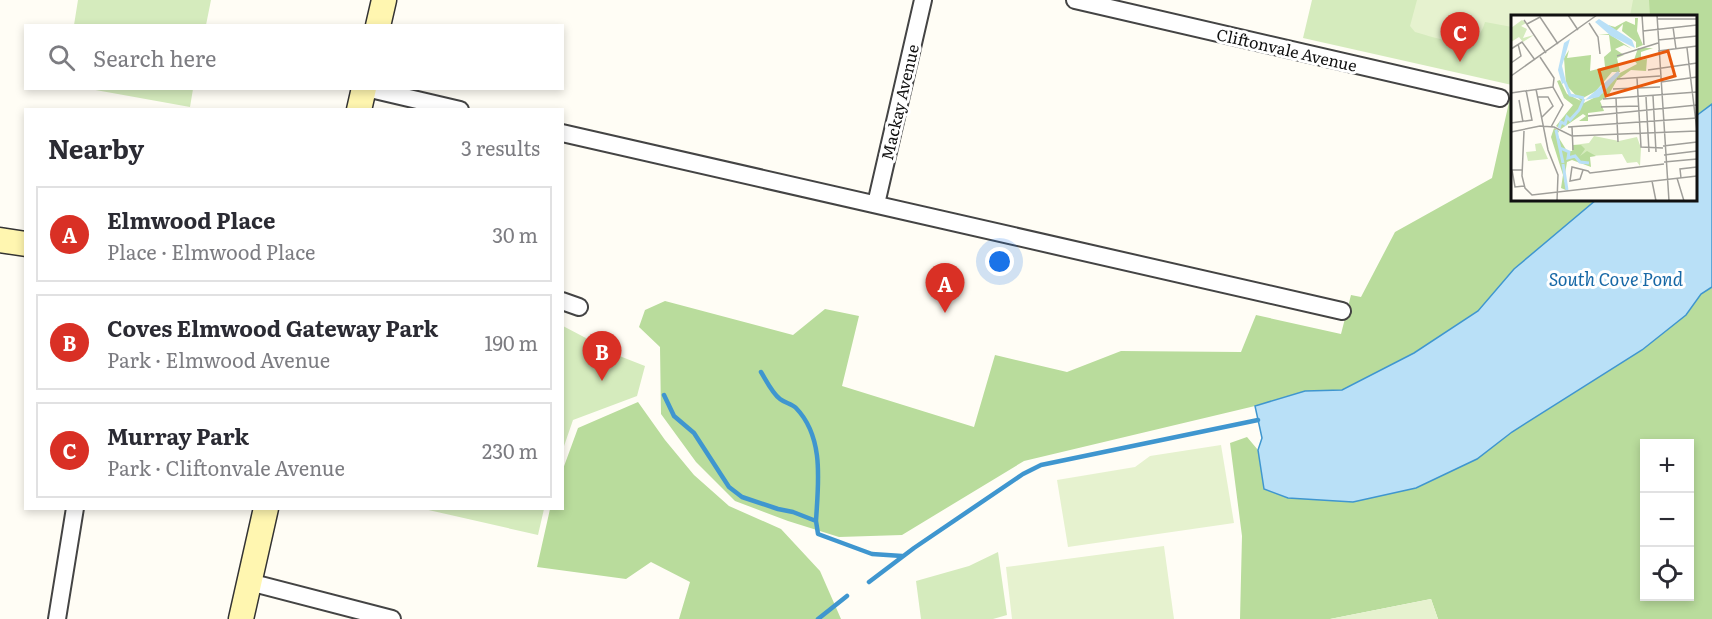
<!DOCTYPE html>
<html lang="en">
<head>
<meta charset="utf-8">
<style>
  body { margin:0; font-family:Literata,serif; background:#f7f7f7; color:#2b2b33 }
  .controls { position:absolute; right:18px; bottom:18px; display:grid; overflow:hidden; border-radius:0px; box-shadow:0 3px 9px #0003 }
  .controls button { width:54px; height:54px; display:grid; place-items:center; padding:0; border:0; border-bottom:2px solid #e1e1e2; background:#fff; color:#2b2b33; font:30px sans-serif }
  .you { position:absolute; left:1000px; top:262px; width:21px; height:21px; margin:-15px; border:4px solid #fff; border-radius:50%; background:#1a73e8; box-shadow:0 0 0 9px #1a73e833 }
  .badge { display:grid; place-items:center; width:39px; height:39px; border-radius:50%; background:#d93025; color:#fff; font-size:20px; font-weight:700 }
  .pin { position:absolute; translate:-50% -50px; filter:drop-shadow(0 2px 3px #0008) }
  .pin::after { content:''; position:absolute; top:32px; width:21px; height:18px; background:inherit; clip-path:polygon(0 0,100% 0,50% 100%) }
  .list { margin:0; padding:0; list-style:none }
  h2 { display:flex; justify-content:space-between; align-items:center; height:78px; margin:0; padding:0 24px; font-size:26px }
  h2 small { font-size:20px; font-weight:400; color:#7c7c81 }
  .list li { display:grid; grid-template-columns:39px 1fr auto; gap:18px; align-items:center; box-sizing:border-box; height:96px; margin:0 12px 12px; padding:0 12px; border:2px solid #e1e1e2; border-radius:0px }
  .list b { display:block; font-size:22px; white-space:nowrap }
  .list p { margin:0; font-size:20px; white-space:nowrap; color:#7c7c81 }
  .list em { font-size:20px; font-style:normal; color:#7c7c81 }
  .icon { flex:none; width:33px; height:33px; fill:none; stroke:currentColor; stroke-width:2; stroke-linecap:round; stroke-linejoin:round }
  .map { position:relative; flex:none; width:1712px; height:619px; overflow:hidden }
  .search { position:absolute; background:#fff; box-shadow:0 3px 9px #0003; left:24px; top:24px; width:540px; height:66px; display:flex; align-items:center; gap:15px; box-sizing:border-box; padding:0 21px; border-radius:0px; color:#7c7c81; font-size:22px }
  .panel { position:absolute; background:#fff; box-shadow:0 3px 9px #0003; left:24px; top:108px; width:540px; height:402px; border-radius:0px }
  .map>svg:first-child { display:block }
</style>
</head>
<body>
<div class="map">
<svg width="1712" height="619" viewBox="0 0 1712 619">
  <rect width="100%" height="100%" fill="#fffdf5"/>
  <path fill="#d5ebbd" d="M78 0H211L206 25H74Z
    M1312 0H1710L1691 16H1512V85L1303 38Z
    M90 89 193 88V89L190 107Z
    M563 326 622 357 645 366 637 396 573 420 563 449Z
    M424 509H544L538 535Z
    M998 552 1007 615 993 619H921L916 581 969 566Z"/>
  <path fill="#b9dc9c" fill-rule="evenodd" d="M1649 0H1712V104L1696 117V16H1650Z
    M1512 89V200H1596L1514 269 1478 311 1414 353 1342 390 1305 391 1255 406 1024 461 902 535 839 537 788 521 735 501 696 462 661 414 660 347 639 327 645 310 665 301 793 335 825 309 859 316 842 386 974 427 995 355 1067 372 1121 351 1241 352 1256 315 1341 334 1351 295 1361 297 1395 232 1492 178Z
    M1712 287V619H1438L1431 599 1330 619H1240L1242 536 1230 443 1247 437 1258 450 1264 489 1477 459 1512 432 1642 350 1686 315 1701 294ZM1644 444H1690V596H1644Z
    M638 402 665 440 694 475 729 506 781 529 820 571 841 619H679L690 582 651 562 626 579 537 567 550 509 562 508 563 469 578 428Z"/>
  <path fill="#e6f2cf" d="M1417 0H1633L1630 16H1512V27L1485 22C1483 28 1481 34 1475 38 1462 48 1430 36 1415 32L1410 26Z
    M1221 445 1234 523 1068 547 1057 480 1135 467 1150 456Z
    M1164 546 1174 619H1012L1006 567Z
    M1431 599 1438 619H1330Z"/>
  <path fill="#b9e0f7" stroke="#3f96cf" stroke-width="1.5" d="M1712 104V287L1701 294 1686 315 1642 350 1512 432 1477 459 1416 488 1353 502 1288 498 1264 489 1258 450 1262 438 1255 406 1305 391 1342 390 1414 353 1478 311 1514 269 1596 200H1696V116Z"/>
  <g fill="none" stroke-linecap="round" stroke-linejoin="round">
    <path stroke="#3f96cf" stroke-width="4.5" d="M761 372C766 380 772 393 780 399 785 403 792 404 796 408 825 438 818 484 816 521
      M664 395 674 416 694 433 729 487 742 497 778 509 793 512 816 521 818 534 872 554 902 556
      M869 582 914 548 1023 474 1041 465 1258 420
      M818 619 847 596"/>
    <g stroke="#444" stroke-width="20">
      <path id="street" d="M1075 0 1500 98
        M366 88 460 110
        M562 133 1342 311
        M876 204 923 0
        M562 301 579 307
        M249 582 392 619
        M57 619 75 508"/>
    </g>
    <g stroke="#333" stroke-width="27">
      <path id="secondary" d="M378 26 384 0
        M359 110 364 88
        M0 240 26 244
        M241 619 266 508"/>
    </g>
    <use href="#street" stroke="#fff" stroke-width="16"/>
    <use href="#secondary" stroke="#fff6b0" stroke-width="24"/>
  </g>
  <g text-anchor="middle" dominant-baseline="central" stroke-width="6" stroke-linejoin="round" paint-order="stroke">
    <g font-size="16" fill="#111" stroke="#fff">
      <text transform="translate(1287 49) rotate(13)">Cliftonvale Avenue</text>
      <text transform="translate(899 102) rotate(-77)">Mackay Avenue</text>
    </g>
    <g font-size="18" font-style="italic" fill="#1768a6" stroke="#fff">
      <text x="1616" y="278">South Cove Pond</text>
    </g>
  </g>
  <g transform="translate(1511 15)">
    <rect width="186" height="186" fill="#fffdf5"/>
    <path d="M11 5 15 8 10 11 16 14 12 23 23 20 12 27 8 22 0 27V13ZM83 121 108 126 126 122 130 133 129 151 126 147 116 148 111 139 63 142 62 130 78 128ZM30 128 37 144 17 146 15 137 25 136 24 129Z" fill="#d5ebbd"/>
    <path d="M124 3H127L126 16 132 30 125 33V27L111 16 112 9 105 16 97 10 104 12 115 6 124 10ZM98 19 121 34 113 30 104 34 113 40 106 43 109 57H101L85 76 72 83 73 88 92 78 105 60 126 49 123 45 127 33H142L130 37V45L136 44 135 56 120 55 106 65 97 81 89 86 93 96 77 98V106H68L75 101 72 99 50 114 45 111 62 90 53 83 46 66 49 65 56 79 70 86 55 70 53 43 58 35 56 43 80 40 79 56 94 52 93 42 100 36 98 20H87ZM43 113 48 116 46 120 56 136H61L62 130H70L74 134 69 141 76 136 85 141 79 142 80 152 61 145 56 147 53 165 57 176 50 173 52 160 40 122Z" fill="#b9dc9c"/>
    <path d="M88 4 121 25 124 33 100 21 84 7ZM59 24 51 51 55 67 51 69 47 55 53 28ZM107 56 109 59 88 82 74 85Z" fill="#b9e0f7"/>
    <path fill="none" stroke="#b9e0f7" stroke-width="3" d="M54 67 59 80 73 83M48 113 50 107 54 109 56 102 59 105 68 95 73 84M45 115 52 148M49 133 58 137 57 143 64 141 69 147 78 148M52 149 56 175"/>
    <path fill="none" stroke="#a09f9a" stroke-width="1.5" d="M57 0 67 15M131 0 133 30M146 0 158 186M146 4H186M13 5 35 38M78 8 87 22 89 39M16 9 29 2 47 29M162 12 165 34M132 16 186 10M147 25 186 21M176 33 186 116M0 34 11 27 24 45M147 36 186 31M106 41 147 28M29 42 43 63 42 72 52 90 40 112M0 48 10 41 7 29M137 55 186 48M0 61 86 0M126 63 130 132 152 133M106 64 149 61M150 67 186 62M25 74 37 135 47 160 46 186M102 74 149 72M0 78 42 72M142 81 145 137M27 82H37L42 91 31 102M135 82 138 137M105 83 107 127M92 84 186 77M8 85 12 107M90 92 128 91M77 101 186 90M0 108 21 105 15 75M57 112 186 103M61 112 62 135M13 116 11 161 14 173 21 180 186 161M0 117 29 111 43 112 61 121 186 116M152 131 186 127M153 140 186 136M153 147 186 144M11 155H1L4 172 13 171M72 155 69 164 59 166 61 152 77 156 79 158 153 149M166 163 173 186M170 163 169 154 186 152M141 166 145 186"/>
    <path fill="#e8590c" fill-opacity="0.15" stroke="#e8590c" stroke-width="3" d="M157 36 164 61 95 81 88 55Z"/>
    <rect width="186" height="186" fill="none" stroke="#111" stroke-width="3"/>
  </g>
</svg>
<div class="controls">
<button>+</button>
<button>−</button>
<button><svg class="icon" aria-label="locate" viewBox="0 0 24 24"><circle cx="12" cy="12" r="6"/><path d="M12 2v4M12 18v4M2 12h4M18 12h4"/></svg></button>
</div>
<div class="you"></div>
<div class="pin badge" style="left:945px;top:313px">A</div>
<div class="pin badge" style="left:602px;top:381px">B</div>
<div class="pin badge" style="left:1460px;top:62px">C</div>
<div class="search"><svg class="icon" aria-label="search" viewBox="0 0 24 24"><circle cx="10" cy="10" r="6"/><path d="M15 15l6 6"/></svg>Search here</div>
<section class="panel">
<h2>Nearby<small>3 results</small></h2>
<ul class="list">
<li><span class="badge">A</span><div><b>Elmwood Place</b><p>Place · Elmwood Place</p></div><em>30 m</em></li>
<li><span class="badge">B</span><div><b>Coves Elmwood Gateway Park</b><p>Park · Elmwood Avenue</p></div><em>190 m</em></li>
<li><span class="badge">C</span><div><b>Murray Park</b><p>Park · Cliftonvale Avenue</p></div><em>230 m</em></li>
</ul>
</section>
</div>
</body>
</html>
